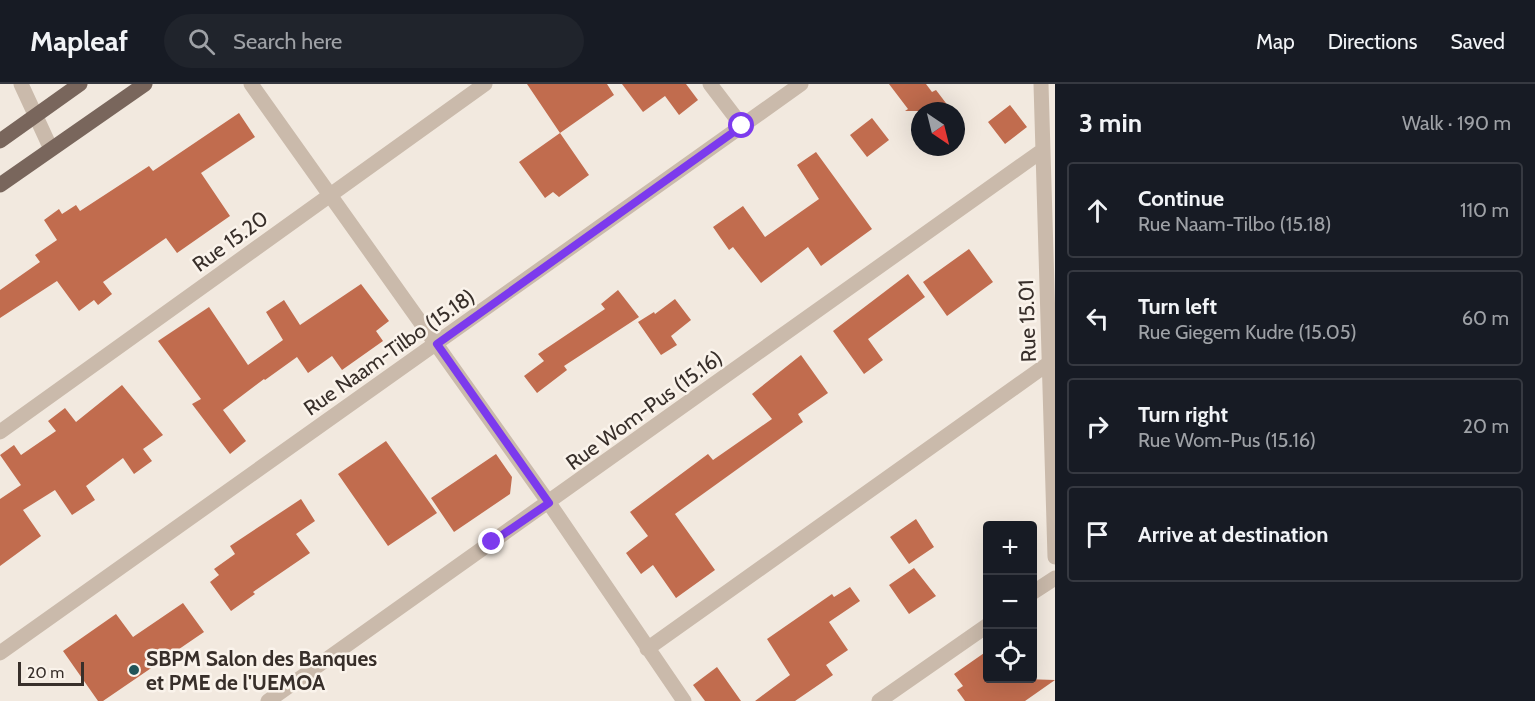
<!DOCTYPE html>
<html lang="en">
<head>
<meta charset="utf-8">
<style>
  body { margin:0; font-family:Cabin,sans-serif; background:#20242c; color:#f1f3f6 }
  .controls { position:absolute; right:18px; bottom:18px; display:grid; overflow:hidden; border-radius:6px; box-shadow:0 6px 24px #0002 }
  .controls button { width:54px; height:54px; display:grid; place-items:center; padding:0; border:0; border-bottom:2px solid #363941; background:#171b24; color:#f1f3f6; font:30px sans-serif }
  .compass { position:absolute; left:911px; top:18px; width:54px; height:54px; border-radius:50%; background:#171b24; box-shadow:0 6px 24px #0002; rotate:145deg }
  .scale { position:absolute; left:18px; bottom:15px; width:66px; box-sizing:border-box; padding-left:6px; border:3px solid #382f2a; border-top:0; font-size:16px; line-height:21px; white-space:nowrap; color:#382f2a; -webkit-text-stroke:4px #faf3eb; paint-order:stroke }
  .stop { position:absolute; width:18px; height:18px; margin:-14px; border:4px solid #7c3aed; border-radius:50%; background:#fff }
  .stop.end { background:#7c3aed; border-color:#fff; box-shadow:0 2px 6px #0008 }
  .list { margin:0; padding:0; list-style:none }
  h2 { display:flex; justify-content:space-between; align-items:center; height:78px; margin:0; padding:0 24px; font-size:26px }
  h2 small { font-size:20px; font-weight:400; color:#9ea1a6 }
  .list li { display:grid; grid-template-columns:39px 1fr auto; gap:18px; align-items:center; box-sizing:border-box; height:96px; margin:0 12px 12px; padding:0 12px; border:2px solid #363941; border-radius:6px }
  .list b { display:block; font-size:22px; white-space:nowrap }
  .list p { margin:0; font-size:20px; white-space:nowrap; color:#9ea1a6 }
  .list em { font-size:20px; font-style:normal; color:#9ea1a6 }
  .icon { flex:none; width:33px; height:33px; fill:none; stroke:currentColor; stroke-width:2; stroke-linecap:round; stroke-linejoin:round }
  .map { position:relative; flex:none; width:1055px; height:617px; overflow:hidden }
  header { display:flex; align-items:center; gap:36px; box-sizing:border-box; height:84px; padding:0 30px; background:#171b24; border-bottom:2px solid #363941 }
  header strong { font-size:28px }
  nav { display:flex; gap:33px; margin-inline-start:auto; font-size:21px }
  .search { width:420px; height:54px; background:#20242c; display:flex; align-items:center; gap:15px; box-sizing:border-box; padding:0 21px; border-radius:33px; color:#9ea1a6; font-size:22px }
  main { display:flex }
  aside { flex:1; background:#171b24 }
  .map>svg:first-child { display:block }
</style>
</head>
<body>
<header>
<strong>Mapleaf</strong>
<div class="search"><svg class="icon" aria-label="search" viewBox="0 0 24 24"><circle cx="10" cy="10" r="6"/><path d="M15 15l6 6"/></svg>Search here</div>
<nav><a>Map</a><a>Directions</a><a>Saved</a></nav>
</header>
<main>
<div class="map">
<svg width="1055" height="617" viewBox="0 0 1055 617">
  <rect width="100%" height="100%" fill="#f2e9df"/>
  <path fill="#c16c4e" d="M527 0H607L614 11 560 49Z
    M622 0H686L698 16 679 31 665 12 643 28Z
    M889 0H926L932 8 936 6 952 27H905L908 25Z
    M1010 21 1027 43 1005 60 988 38Z
    M239 29 255 53 201 89 230 132 177 169 166 154 103 198 112 210 98 221 94 216 79 227 57 197 0 234V206L40 178 35 171 57 156 44 136 59 125 62 130 76 121 80 127 149 82 153 87Z
    M872 34 889 56 867 73 850 51Z
    M560 49 589 91 559 113 553 108 545 114 519 78Z
    M816 68 872 145 821 182 808 163 761 199 733 163 729 166 713 143 743 122 765 153 819 115 797 81Z
    M969 165 993 198 947 232 923 198Z
    M908 190 925 213 868 255 883 276 864 290 833 247Z
    M361 200 389 237 376 247 383 257 342 286 332 272 308 289 297 273 265 296 264 295 223 326 246 357 230 370 192 320 201 315 158 257 209 223 248 281 283 256 266 228 284 216 300 241Z
    M618 206 639 233 564 282 567 286 537 309 524 292 544 277 538 270 605 225 601 220Z
    M675 215 691 236 671 252 677 261 661 271 638 238 654 228 655 230Z
    M801 271 828 309 798 330 803 338 675 430 715 486 676 514 653 481 641 490 626 469 648 452 630 428 708 370 713 376 772 335 752 310Z
    M122 301 163 351 143 365 152 377 134 390 123 374 86 402 95 416 72 431 55 406 23 426 41 452 0 482V415L21 401 0 371 14 361 21 371 56 347 48 337 65 324 76 338Z
    M386 357 437 429 388 462 338 390Z
    M496 370 512 393 510 410 454 448 431 414Z
    M301 415 315 437 296 450 310 469 253 508 255 510 231 527 210 498 219 491 214 485 235 470 230 462Z
    M916 435 934 463 909 480 890 453Z
    M914 484 936 512 909 530 889 501Z
    M850 503 860 517 829 538 848 566 826 581 833 591 795 617H755L790 591 767 555 832 510 834 513Z
    M183 519 204 548 103 617H98L63 567 116 530 133 553Z
    M987 567V594L1055 596 1025 617H965L957 606 963 602 954 590Z
    M717 583 741 617H705L693 601Z"/>
  <g fill="none" stroke-linecap="round" stroke-linejoin="round">
    <path stroke="#cabaab" stroke-width="15" d="M21 0 51 65
      M251 0 549 419 684 617
      M710 0 742 42
      M1041 0 1055 473
      M0 348 485 0
      M1032 509 1055 494
      M647 565 1049 279
      M0 569 801 0
      M268 617 1043 66
      M879 617 988 541"/>
    <path stroke="#79665c" stroke-width="15" d="M0 57 80 0
      M0 101 145 0"/>
  </g>
  <g fill="none" stroke-linecap="round" stroke-linejoin="round">
    <path stroke="#7c3aed" stroke-width="8" d="M492 458 549 419 437 260 742 42"/>
  </g>
  <circle fill="#215458" stroke="#faf3eb" stroke-width="2" cx="134" cy="586" r="6"/>
  <g text-anchor="middle" dominant-baseline="central" stroke-width="5" stroke-linejoin="round" paint-order="stroke">
    <g font-size="21" fill="#382f2a" stroke="#faf3eb">
      <text transform="translate(230 157) rotate(-36)">Rue 15.20</text>
      <text transform="translate(1027 237) rotate(-92)">Rue 15.01</text>
      <text transform="translate(389 268) rotate(-35)">Rue Naam-Tilbo (15.18)</text>
      <text transform="translate(644 326) rotate(-36)">Rue Wom-Pus (15.16)</text>
    </g>
    <g font-size="21" font-weight="bold" fill="#382f2a" stroke="#faf3eb" text-anchor="start">
      <text x="146" y="574">SBPM Salon des Banques<tspan x="146" dy="24">et PME de l'UEMOA</tspan></text>
    </g>
  </g>
</svg>
<div class="controls">
<button>+</button>
<button>−</button>
<button><svg class="icon" aria-label="locate" viewBox="0 0 24 24"><circle cx="12" cy="12" r="6"/><path d="M12 2v4M12 18v4M2 12h4M18 12h4"/></svg></button>
</div>
<svg class="compass" viewBox="-18 -18 36 36"><path d="M0-13l5 13h-10z" fill="#e53935"/><path d="M0 13l5-13h-10z" fill="#9ea1a6"/></svg>
<div class="scale">20 m</div>
<div class="stop" style="left:742px;top:42px"></div>
<div class="stop end" style="left:492px;top:458px"></div>
</div>
<aside>
<h2>3 min<small>Walk · 190 m</small></h2>
<ul class="list">
<li><svg class="icon" aria-label="ahead" viewBox="0 0 24 24"><path d="M12 20V5M6 11l6-6 6 6"/></svg><div><b>Continue</b><p>Rue Naam-Tilbo (15.18)</p></div><em>110 m</em></li>
<li><svg class="icon" aria-label="left" viewBox="0 0 24 24"><path d="M17 20v-9H6M10 6l-5 5 5 5"/></svg><div><b>Turn left</b><p>Rue Giegem Kudre (15.05)</p></div><em>60 m</em></li>
<li><svg class="icon" aria-label="right" viewBox="0 0 24 24"><path d="M7 20v-9h11M14 6l5 5-5 5"/></svg><div><b>Turn right</b><p>Rue Wom-Pus (15.16)</p></div><em>20 m</em></li>
<li><svg class="icon" aria-label="arrive" viewBox="0 0 24 24"><path d="M6 21V4h12l-3 4 3 4H6"/></svg><div><b>Arrive at destination</b></div></li>
</ul>
</aside>
</main>
</body>
</html>
